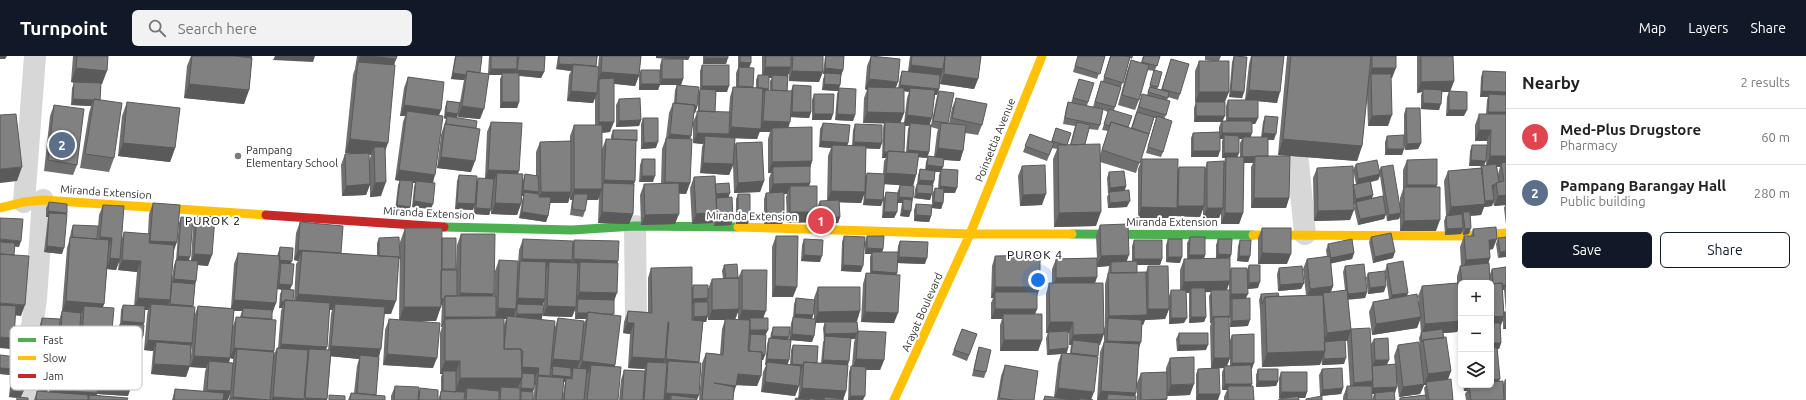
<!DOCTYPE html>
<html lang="en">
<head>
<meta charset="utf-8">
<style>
  body { margin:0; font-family:Ubuntu,sans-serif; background:#f2f2f2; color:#222 }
  .controls { position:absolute; right:12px; bottom:12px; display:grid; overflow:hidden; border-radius:6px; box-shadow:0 2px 6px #0003 }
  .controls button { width:36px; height:36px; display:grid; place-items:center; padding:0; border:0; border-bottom:1px solid #e0e0e0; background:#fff; color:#222; font:20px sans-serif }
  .you { position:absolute; left:1038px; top:224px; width:14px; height:14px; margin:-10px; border:3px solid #fff; border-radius:50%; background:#1a73e8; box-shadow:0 0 0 6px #1a73e833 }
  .badge { display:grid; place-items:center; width:26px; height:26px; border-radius:50%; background:#111827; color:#fff; font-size:13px; font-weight:700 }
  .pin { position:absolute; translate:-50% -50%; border:2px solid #fff; box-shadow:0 1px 4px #0006 }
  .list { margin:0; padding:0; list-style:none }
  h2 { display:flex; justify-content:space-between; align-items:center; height:52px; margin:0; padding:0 16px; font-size:17px }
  h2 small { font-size:13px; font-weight:400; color:#767676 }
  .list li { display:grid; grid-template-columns:26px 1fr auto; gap:12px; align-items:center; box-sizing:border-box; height:56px; padding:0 16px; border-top:1px solid #e0e0e0 }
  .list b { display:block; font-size:15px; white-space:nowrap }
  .list p { margin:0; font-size:13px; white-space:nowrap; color:#767676 }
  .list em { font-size:13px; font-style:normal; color:#767676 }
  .actions { display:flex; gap:8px; padding:12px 16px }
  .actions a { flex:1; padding:9px 0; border:1px solid #111827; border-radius:6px; text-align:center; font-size:14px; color:#111827 }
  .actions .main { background:#111827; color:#fff }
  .icon { flex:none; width:22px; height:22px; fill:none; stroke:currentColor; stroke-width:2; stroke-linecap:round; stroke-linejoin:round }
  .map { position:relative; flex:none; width:1506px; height:344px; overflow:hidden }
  header { display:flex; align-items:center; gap:24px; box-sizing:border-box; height:56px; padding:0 20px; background:#111827; color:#fff }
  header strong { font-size:19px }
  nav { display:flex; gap:22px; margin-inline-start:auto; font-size:14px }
  .search { width:280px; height:36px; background:#f2f2f2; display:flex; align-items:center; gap:10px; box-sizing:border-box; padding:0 14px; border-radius:6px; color:#767676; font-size:15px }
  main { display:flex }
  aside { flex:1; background:#fff }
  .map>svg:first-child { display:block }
</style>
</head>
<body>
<header>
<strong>Turnpoint</strong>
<div class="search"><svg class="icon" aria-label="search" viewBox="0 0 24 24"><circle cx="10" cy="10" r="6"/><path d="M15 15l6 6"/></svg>Search here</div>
<nav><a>Map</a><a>Layers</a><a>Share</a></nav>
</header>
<main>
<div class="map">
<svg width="1506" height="344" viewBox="0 0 1506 344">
  <rect width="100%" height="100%" fill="#fff"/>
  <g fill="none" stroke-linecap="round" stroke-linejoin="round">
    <path stroke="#d7d7d7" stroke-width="22" d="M1298 106 1305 178
      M24 146 35 0
      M635 170 636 262
      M30 344 31 277 36 243 43 144"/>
    <path stroke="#4caf50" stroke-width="9" d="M444 171 572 174 635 170 738 171
      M1072 178 1253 179"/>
    <path stroke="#ffc107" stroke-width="9" d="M0 152 24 146 43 144 266 159
      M738 171 970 178H1072
      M1253 179 1464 180 1506 177
      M894 344 970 178 1042 0"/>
    <path stroke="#c62828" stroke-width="9" d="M266 159 444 171"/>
  </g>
  <path fill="#6f6f6f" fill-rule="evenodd" d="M73 0H108L102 28H101L100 44 114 102 109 116 80 112 89 57 91 50 71 49 72 32 74 27 71 26Z
    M191 0H252L249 34 244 48 184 42 187 10Z
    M357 0H397L394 9 385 95 381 140 370 141V129L366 139 342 140 341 109 345 98H354L345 97 353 19 355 13ZM369 99H371L369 105Z
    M455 0H482L480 17 488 18 489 0H517V5V0H545L544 16 541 22 519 20V46L517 52H500V23L502 19H489L480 63 458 61V58L457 62 471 116 437 112 441 79 446 63 444 62 445 51 447 45 460 46 464 24 451 23Z
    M558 0H598L597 2 596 10 598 11 599 0H641L639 19 641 14H660V9L662 3H676L656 2V0H690L688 4 683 3V23L681 29 697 51 695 57H694L691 80 690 83V127L686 138 679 137 675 168 641 169 640 139 644 128H661L662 93 666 82 669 57 673 47H674L675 34 677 29H660L658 34H639V20L635 30 614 28 610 76 602 77V104V93L606 83H611V80L613 74 636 89 635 125 634 128 633 158 629 168 598 167 599 141 598 144H587L585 155 583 161 570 159 572 144H570V141L568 147H550L548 160 546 166 519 162 523 140H522L521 148 517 159 491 158V153L489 159 474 158V151L473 154 455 153 457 125 459 119 477 126 478 122 485 123 487 76 491 66 518 118 523 124 525 118 536 120V96L540 86 570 85V80L574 69H595V42L593 47 567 45 569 19 571 15 556 13Z
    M703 0H728L726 8H703Z
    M738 0H751V7L749 12 753 32H756V24L758 19H762V0H823L819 26 789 25V17L788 20 787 35H791L793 29 811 56 809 62 791 61 788 72 812 105 810 112V127L809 130 817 156 814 166 787 167 786 141 787 138H784V162L782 168H764V143L766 137H769V122L771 117H768V83L770 76H759L757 83 735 82 734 91 736 87 764 125 760 136 734 137 733 110 729 119 700 117 702 91 703 88 693 87V66L698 55V39L700 34V15L702 9 727 36H716L715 56H729L730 41 733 31H736V17L738 12ZM769 22H772L770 25V34H768Z
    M825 0H844L843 14 841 19 840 29 839 32 855 59 853 65 835 64 837 38 838 35 822 34 823 23 825 18H823Z
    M871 0 896 32H898L900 21 902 15H908L910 0H981L978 23 974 33 940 28 941 21 939 33 937 39H935L929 69H931L937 40 939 35 948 67H949L952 52 956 42 982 69 978 79 965 77 963 95 960 105 943 104 942 113 955 137H944L943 147 941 153 932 152V138L935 132H938L939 119 940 116H935L934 125 933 129 930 144 914 142 915 133 917 129 918 119 920 113 925 114 926 106 928 100 934 101 937 77 938 73 931 71 929 96 927 102 918 101 916 119 913 130V142L909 161 900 160 902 147H897V156L894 162H882L883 144 881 150 863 149 864 138 861 147 839 146 840 161 838 167 818 168 817 151 820 145H827L828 100 831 92 819 91 820 73 823 67 848 87 847 90H852L853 74 855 68 880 93 866 92 865 122 867 117 883 118 884 105 886 102H882L883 72 884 67H863L864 42 867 34 865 33 867 10ZM904 35 909 36 907 42 904 67H900L904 57ZM905 70H909L908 73 906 96H904ZM884 128 900 129 897 137 886 136 884 142Z
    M1078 0H1105L1097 23 1073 16Z
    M1110 0H1133L1132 3 1130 2 1114 54 1128 71 1131 72 1142 38 1147 39 1154 15 1147 14 1139 44 1135 54 1118 49 1127 15 1131 4 1141 7 1143 0H1160L1155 14 1158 31 1157 33 1161 34 1171 3 1180 38 1178 44 1168 41 1167 45 1166 59 1164 63 1163 96 1161 101 1146 97 1156 62H1154L1136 117 1100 106 1096 170 1054 171 1053 103 1057 93 1052 92 1047 105 1023 96 1030 78 1051 86 1056 72 1067 89H1070L1075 70 1063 68 1066 52 1068 46 1071 47 1079 23 1088 46 1087 50 1093 51 1101 25H1103ZM1103 54 1108 56 1102 74 1108 75 1100 99 1085 88 1089 73 1098 74 1100 69Z
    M1205 0H1221L1219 5 1225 46 1223 65H1226V50L1228 44H1245L1249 8 1251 0H1284L1277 47 1258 45V62L1255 68H1252L1251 81H1261L1263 66 1265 60 1274 84H1268V100L1289 142 1286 152H1251V111L1253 107H1244L1243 157 1239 168H1221V157L1219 162H1203V153L1200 161 1174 160V159L1173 162H1138V113L1142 103 1177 115 1179 111 1205 113 1207 106H1224L1225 102H1222V85L1223 83H1220L1218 101H1191V82L1193 77 1219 76V71L1221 66H1194V52L1196 46H1195V15L1199 5H1211L1205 4ZM1239 83H1242L1240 87V101H1237L1239 97Z
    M1234 0 1244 36 1242 42 1229 41 1232 6Z
    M1287 0H1396L1392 22H1391L1388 70H1368L1367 39 1362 90 1357 105 1278 99Z
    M1417 0H1453L1454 25 1450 35 1464 60H1446L1447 41 1449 36H1442L1439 54 1421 53V39L1422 36 1417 37Z
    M1483 15 1506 16V169L1504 152 1505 149 1494 150 1493 146 1492 150 1484 151 1481 159 1470 160 1469 178 1463 179 1462 175 1461 178 1445 179 1444 165 1446 160V159L1444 125 1448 115 1481 112V110H1469L1470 95 1472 89 1485 110 1486 109 1487 85H1475V69L1479 58H1486L1487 44 1488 41H1480L1481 21ZM1497 110 1500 111 1498 118Z
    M408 21 441 54 439 59 431 153 412 151 414 131 415 127H413L408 157 395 155 398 129 400 125 395 124 403 66 405 60H400L404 32Z
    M814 38 833 58 831 64H812V44Z
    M619 43 641 64 639 70 616 71V49Z
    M127 46 175 92 170 106 118 100 122 60Z
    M54 49 77 109 73 119 44 115 50 60Z
    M1406 52 1421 87 1418 93 1405 94 1404 89 1402 99H1385V86L1387 80H1404V58Z
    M643 62 656 92 641 93V68Z
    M642 103 653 126H639L640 109Z
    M1407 104 1437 131 1436 175H1400V160L1399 163 1387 165 1386 158 1384 163 1358 169 1354 152 1355 148 1354 149 1350 164 1314 165 1313 122 1317 112 1353 129 1356 128 1353 114 1356 108 1379 115 1381 111 1400 150V142L1403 133V114ZM1380 120 1383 140 1372 142 1373 139 1371 126 1378 124Z
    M1022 110 1042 149 1020 150 1018 120Z
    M1109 116 1126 130 1125 134 1127 151 1108 152 1107 141 1109 137H1108L1107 122Z
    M694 121 715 128 728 141 733 163 731 169 714 170V163L713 167 692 168 690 132Z
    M738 138 748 168H736V143Z
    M49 146 66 158 62 198 44 196 48 161H46V152Z
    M153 147 174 194 171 228 174 209 176 204 179 167 181 161 189 205H191L193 170 197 160 208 210 197 209 196 225 195 229 193 251 195 258 198 250 231 252 234 208 238 197 277 200 280 191 291 208 290 233 293 245H294L296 208 298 205 294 204 296 177 300 166 341 197 377 200V187L379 182 399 204 391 258H384L379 301 376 339 385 344H348L351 337H354L357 310 359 303 331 300 327 344H229L230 337 228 344H172L175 333 203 335 205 316 206 312 190 311 192 289 186 321 151 318 153 295 144 294 147 259 148 254H145L143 269V280L141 286 117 284 118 274 120 269 121 254 123 249 134 250 137 216 118 214 119 205 116 214 107 213 104 248 103 251 109 302 128 340 97 338 96 339 127 344H34L37 335H38L39 319 41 314H38L40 287 41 282 39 281 40 268 42 262 59 277 60 261 62 255 67 192 70 182 71 175 73 169 97 183 99 159 103 149 121 185 124 176 148 178 149 158ZM277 233 282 234 280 238 279 252H282L281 255 278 292H277L273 300 272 263V257L276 247ZM329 254H332L331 258 328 294H326ZM234 255H242L240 261H236L233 270ZM79 280 77 303 67 302 68 285 77 286ZM230 302 233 303V307H229ZM98 307H100L99 311H98ZM51 315H52L51 318 49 336H47Z
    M916 148 931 160 929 166 914 165V154Z
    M1100 169 1127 205H1132V190L1134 184 1162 203 1160 209H1137V217L1146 216 1148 210 1169 253 1165 263 1145 264 1143 269H1142L1139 292 1136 337 1135 340 1136 344H1097L1100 296 1104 286V273L1105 270V228L1108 217 1109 210 1097 211V221L1095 227 1100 289H1099L1091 344H1093H1043L1045 340 1054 341 1058 307 1061 298 1047 299 1046 282 1048 277H1046V238L1049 227H1052V213L1056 203 1097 202 1096 180ZM1068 277H1069V289H1071L1070 297H1067L1068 292Z
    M405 172 442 184 456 214 457 189 461 178 493 240H494L495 215 499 204 518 210V208L519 194 523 183 572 189 574 184 618 205 617 207 613 259 615 311 618 344H562L565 326H563L562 344H533L535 329H534L533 336V344H391V340L395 330 419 336 420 332 438 344 441 335V321L442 318H440V277L442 271H441L442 249H441L436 265H413L433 312 383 309 385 274 389 263 399 264 400 186ZM544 246 543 260 572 261 575 254V263H586L584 267 558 262 555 271 542 263 543 249ZM504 263H506L504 269Z
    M1262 172 1287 208H1258V182Z
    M1473 173 1493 193 1489 194 1490 202 1488 208 1490 218 1492 213 1506 211V273H1503V265L1500 271 1501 287 1499 293H1497L1499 325 1503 329 1505 323H1506V344H1466L1465 338 1467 335H1464L1463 329H1491V227H1461V298H1460L1458 275 1460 271V268L1457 276 1443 277 1451 315 1448 323 1453 344H1399L1400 342 1425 339 1424 332 1426 329H1424L1420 338 1399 341 1397 326 1395 337H1394L1395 344H1372L1374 338H1372V344H1343V341L1347 330H1350L1347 284V285H1345L1344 308 1322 309 1321 303 1320 309 1262 311 1260 254 1259 244 1261 238 1279 240 1306 239 1303 213 1307 203 1327 201 1326 194 1328 188 1354 197 1352 203 1331 207 1333 230 1331 236 1345 234 1343 216 1345 210 1367 236 1365 242 1348 243 1351 274 1372 310 1371 288 1374 283 1389 304 1387 309 1395 308 1394 300 1398 289 1420 293V291L1419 282 1421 277 1420 264 1417 272 1372 279 1369 256 1373 246 1389 243 1385 215 1384 236 1368 238 1366 222 1368 217 1385 215 1387 208 1407 240 1419 246 1418 240 1422 230 1457 227V220L1460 210H1461L1460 191 1464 180H1471ZM1502 234H1504L1506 256 1504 258Z
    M776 180 793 241H772V191Z
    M844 180 861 216 841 215 842 186Z
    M867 180 883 193 882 196 897 201 898 190 900 185 925 208 897 207V217L896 219 894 267 861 266 863 228 866 217H870V201L871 198H865V186Z
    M1190 181 1205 199 1204 203H1216V189L1218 183 1231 199 1230 202V215L1231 212 1247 214 1249 209 1258 232 1247 233 1246 242 1248 270 1230 271V261L1229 263 1230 302 1227 310H1230V284L1232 279 1252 313H1251V330L1254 344H1224V341L1227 334H1222V316L1224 312H1219L1218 344H1196V318L1198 313 1211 312 1210 271 1211 267H1210L1209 240 1211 236H1205L1206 261 1204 266 1189 267V237H1186L1184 267 1169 268V240L1171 234H1180V214L1184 203H1187V187ZM1229 227V234H1227Z
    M1371 181 1393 202 1373 207 1369 186Z
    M1506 181 1498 202 1496 188 1498 182Z
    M804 183 820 206 801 205 802 189Z
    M1168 183 1180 207 1166 206V189Z
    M1240 184 1250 200 1248 206 1237 205 1238 190Z
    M995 200 1040 231 1037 240V253L1035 258 1042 284 1038 295H1000V269L1002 263H991V247L993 242H991L992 210Z
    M724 209 738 222 742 214 764 262 766 279 765 299 763 304H762L761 320 757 330 736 329 734 337 733 344H699L702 307 706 297 720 298 722 273 725 264H708V256L706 266H703L699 307 697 344H619L621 324 624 314 644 315 645 313 628 312 630 278 623 277 624 266 628 255 648 256V222L651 212 692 232 693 229 708 233 712 223H723L722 215ZM738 256V263H735Z
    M1279 212 1304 227 1301 233 1278 235 1277 218Z
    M818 231 860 255 857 266 858 275 884 304 880 314H866L863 344H848L849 316 851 310H852L854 286 855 283H850L849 305 848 309 846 335 843 344H817L801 343 810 344H795L796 342 798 343 800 324 799 330 795 340 761 336 763 316 766 309H765L767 288 769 282 770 283 771 277 773 271 789 281 788 284H789L791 267 793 262 794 248 796 242 814 244V242ZM814 252V263H812L813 259ZM815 266H825L823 272 824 284 823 286 821 307H817L793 289 791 294 790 308H788L791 284 812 286 814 280Z
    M962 273 977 278 967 305 952 299Z
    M1179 277 1206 294 1177 295 1176 283Z
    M979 291 986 316 984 322 972 320 977 297Z
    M0 299 15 314 23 336 21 341 28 344H16L17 342 9 341 11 319 0 318Z
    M1170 302 1190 339 1167 340 1166 344H1137V327L1141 317 1166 316V312Z
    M1005 309 1034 344H997L1001 320Z
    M1258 313 1278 325 1276 330 1256 331V319Z
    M1322 313 1343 332 1341 338 1320 340 1319 319Z
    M1281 316 1307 336 1305 342H1299V344H1278L1279 343 1286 342H1279V322Z"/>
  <path fill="#5a5a5a" d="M0 0H7L5 3H0Z
    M228 0H252L250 6Z
    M275 0H315L313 6 273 4Z
    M360 0H371L396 3 391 17 358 6Z
    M656 0H690L688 4 656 2Z
    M705 2H728L726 8H703Z
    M740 6 751 7 749 12H738Z
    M559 8 573 9 571 15 556 13Z
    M911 9 943 13 940 24 907 19Z
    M765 11H791L787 22 772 19V22L762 21Z
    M76 12 107 15 102 28 71 26Z
    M825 12 843 14 841 20 825 17V18H823Z
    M1372 12H1396L1392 22 1371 23V18L1369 23H1368Z
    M491 13H517L514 19 502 17V19H488Z
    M517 14 544 16 541 22 515 19Z
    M792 15 823 16 819 26 789 25Z
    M601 16 639 19 635 30 599 26V23L597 26Z
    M453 17 466 19 464 24 451 23Z
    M944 18 978 23 974 33 940 28Z
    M662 23H683L681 29H660Z
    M869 23 898 26 894 37 868 31 867 34 865 33Z
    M1454 25 1450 36H1423V33L1422 36 1417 37 1421 26Z
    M189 28 249 34 244 48 184 42Z
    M641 28H660L658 34H639Z
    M824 28 840 29 838 35 822 34Z
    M900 29 939 33 937 39 910 36V32L909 36 898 34Z
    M702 30H729L727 36H700Z
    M758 32 769 33 766 38 765 34 763 38H756Z
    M1249 34 1280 36 1277 47 1245 44Z
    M571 35 597 37 593 47 567 45Z
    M1231 35 1244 36 1242 42 1229 41Z
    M1482 35 1506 36V42L1489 38 1488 41H1480Z
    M1199 36H1229L1225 46H1195Z
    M73 43 93 44 91 50 71 49Z
    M502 46H519L517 52H500Z
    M1423 47 1441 48 1439 54 1421 53Z
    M404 49 441 54 437 64 407 55 405 60H400Z
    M675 49 697 51 695 57 673 55Z
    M462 50 484 53 480 63 458 61Z
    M1449 54H1467L1464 60H1446Z
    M446 56 458 58 456 64 447 60 446 63 444 62Z
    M792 56H811L809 62 790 61Z
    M867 56 904 57 900 68 863 67Z
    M1488 56H1506V62H1486Z
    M814 58H833L831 64H812Z
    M837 58 855 59 853 65 835 64Z
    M907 59 932 62 928 73 910 67 909 70H903Z
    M1392 59 1388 70H1368L1372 60Z
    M1196 60H1225L1222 66H1194Z
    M1228 62H1258L1255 68H1226Z
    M641 64 639 70 616 71 619 65Z
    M763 65 790 66 787 77 772 72 770 76H759Z
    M599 66H614L610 76 595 77Z
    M731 71 761 73 757 83 728 82 705 80 703 88 693 87 697 77 729 78Z
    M1479 74H1491L1487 85H1475Z
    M1222 77H1252L1250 83 1243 81 1242 83H1224V79L1223 83H1219Z
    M1263 77 1276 78 1274 84 1261 83Z
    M670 78 691 80 687 90 666 88Z
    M350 83 388 87 383 101 374 91 371 99 345 97Z
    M1283 83 1362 90 1357 105 1278 99Z
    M821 85 848 87 846 93 832 89 831 92 819 91Z
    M658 86 656 92 641 93 644 87Z
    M854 86 882 87 880 93 852 92Z
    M123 87 175 92 170 106 118 100Z
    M1421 87 1418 93 1405 94 1407 88Z
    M938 92 963 95 960 105 934 103Z
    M1387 93H1404L1402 99H1385Z
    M908 94 929 96 927 102 906 100Z
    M1193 95H1220L1218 101H1191Z
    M884 96H888L886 102H882Z
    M1224 97H1239L1237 102H1222Z
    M1490 100H1506V111L1501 107 1500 111 1486 110Z
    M441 101 475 105 471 116 437 112Z
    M1242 101H1255L1253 107H1240Z
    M1471 104 1486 105 1484 110H1469Z
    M812 105 809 116 773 111 771 117H768L772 106Z
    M703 107 733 108 729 119 700 117Z
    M927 109 943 111 940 116 925 115Z
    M22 111 17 125 0 127V113Z
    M399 114 435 119 432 129 416 125 415 127 395 124Z
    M488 114 519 115 515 126 497 117 494 125 485 124Z
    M886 117 916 119 913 130 882 128Z
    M1380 118 1378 124 1356 129 1358 123Z
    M642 120H655L653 126H639Z
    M604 124 635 125 631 136 603 129Z
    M919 124 934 125 932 131 917 128V129Z
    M764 125 760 136 734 137 738 127Z
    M386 126 381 140 370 141 375 127Z
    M665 126 690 127 686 138 661 137Z
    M810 127 806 138 790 130 787 138 769 139 773 128Z
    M370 128 366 139 342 140 346 130Z
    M1407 129H1437L1434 140 1404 138Z
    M1492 129H1495L1493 135Z
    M940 130 957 132 955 137 938 136Z
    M1126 130 1124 136H1109V137H1108L1110 132Z
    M574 133H602L598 144H573L574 138 572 144H570Z
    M523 134 539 136 537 142 524 136 523 140H521Z
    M831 135 865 136 861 147 827 146Z
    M541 136H571L568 147H537Z
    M730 137 728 143H716L715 138Z
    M917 137 932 138 930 144 914 142Z
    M1046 138 1042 149 1020 150 1023 139Z
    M1373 139 1371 145 1356 146 1355 148 1354 149 1356 143Z
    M1506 139V147L1505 149 1494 150 1498 140Z
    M899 141 913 142 911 148 903 143 902 147H897Z
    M1254 142H1289L1286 152H1251Z
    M865 143 883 144 881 150 863 149Z
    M1494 144 1492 150 1484 151 1481 159 1464 160 1463 156 1462 161 1447 162 1451 151 1484 148 1485 145Z
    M414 145 433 148 431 153 412 151Z
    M1130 145 1127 151 1108 152 1110 147Z
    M934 146 943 147 941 153 932 152Z
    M457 147 475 148 473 154 455 153Z
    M495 147 521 148 517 159 491 158Z
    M397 149 410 151 408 157 395 155Z
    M1178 150H1204L1200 161 1174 160Z
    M1141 151 1177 152 1173 162H1138Z
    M476 152 491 153 489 159 474 158Z
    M1207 152H1223L1219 162H1203Z
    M903 154 911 155 909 161 900 160Z
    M1354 154 1350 164 1314 165 1318 155Z
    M48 155 67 157 65 162 49 157 48 161H46Z
    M522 156 548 160 546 166 519 162Z
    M602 156 633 158 629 168 598 167Z
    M717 156 713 167 692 168 696 158Z
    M790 156H817L814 166 787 167Z
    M884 156H897L894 162H882Z
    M1101 156 1096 170 1054 171 1059 157Z
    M1225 157H1243L1239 168H1221Z
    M1401 157 1399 163 1387 165 1389 159Z
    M679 158 675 168 641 169 645 159Z
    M1386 158 1384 163 1358 169 1360 163Z
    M916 159 931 160 929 166 914 165Z
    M840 161 838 167 818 168 820 162Z
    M738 162H750L748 168H736Z
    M767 162H784L782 168H764Z
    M733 163 731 169 714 170 717 164Z
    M1440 164 1436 175H1400L1404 165Z
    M1463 172 1461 178 1445 179 1447 173Z
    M1471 172 1469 178 1463 179 1465 173Z
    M100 181 112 182 108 193 97 192Z
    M0 183 21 185 19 191 0 189Z
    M1497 183 1493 193 1485 194 1489 184Z
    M150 185 177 186 173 197 146 195Z
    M47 190 64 192 62 198 44 196Z
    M867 192 883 193 881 199 872 196 871 198H865Z
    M298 194 341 197 302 195 298 205 294 204Z
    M1506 195V201L1498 202 1500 196Z
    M1395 196 1393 202 1373 207 1375 201Z
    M1262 197 1291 198 1287 208H1258Z
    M1354 197 1352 203 1329 208 1331 202Z
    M194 198 212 199 208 210 190 208Z
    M1218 198 1231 199 1229 205 1215 204Z
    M804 199 822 200 820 206 801 205Z
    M1129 199 1125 210 1111 206 1109 210 1097 211 1101 200Z
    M1189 199H1205L1203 205H1187Z
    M178 200 190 201 188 207 176 206Z
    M1239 200H1250L1248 206 1237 205Z
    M899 201 927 202 925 208 897 207Z
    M1168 201H1182L1180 207 1166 206Z
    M110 202 120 203 116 214 106 213Z
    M1490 202 1486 213 1462 215 1466 204Z
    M522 203 572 204 568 215 549 206 546 214 519 210Z
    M574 203 618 205 614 215 580 206 577 214H570Z
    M1134 203H1162L1160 209H1132Z
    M122 204 141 205 137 216 118 214Z
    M279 204 292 205 290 210 281 207 279 210H277Z
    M843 209 863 210 861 216 841 215Z
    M872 215 897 217 895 223 869 221Z
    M1097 221 1093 232H1052L1056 222Z
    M174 223 196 225 194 231 172 229Z
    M1230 225 1226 236 1211 234V236L1191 237V232L1189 237H1180L1184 226Z
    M1260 226 1258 232 1247 233 1249 227Z
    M1304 227 1301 233 1278 235 1280 229Z
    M279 228 292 229 290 234 277 233Z
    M1506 229 1504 234 1491 235 1493 230Z
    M775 230 797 231 793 241H772Z
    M1333 230 1329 240 1323 237 1321 241 1306 243 1310 233Z
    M1386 230 1384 236 1368 238 1370 232Z
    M995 231H1040L1036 241 995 236 993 242H991Z
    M579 236 617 237 613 248 578 243 576 247H575Z
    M1367 236 1365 242 1346 244 1348 238Z
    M460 237 494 238 491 248H456Z
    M1408 237 1406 243 1390 245 1392 239Z
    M298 238 396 245 391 258 334 254 335 248 332 254 293 251Z
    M1231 238H1248L1245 244 1232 243 1231 244H1229Z
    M138 242 170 244 166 255 151 248 148 254 134 253Z
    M518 242 545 243 541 253 515 252Z
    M708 242 706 248 694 246V248H691L693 243Z
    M439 243H444L442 249H437Z
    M234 244 276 247 272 258 243 252 242 255H230Z
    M66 245 104 248 100 258 84 250 82 257 62 255Z
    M281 246H284L282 252H279Z
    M0 247 25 249 21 260 0 258Z
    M170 248 193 250 191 256 168 254Z
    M547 250 576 251 572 261 543 260Z
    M404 251H441L436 265H399Z
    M498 252 516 253 513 263 507 260 506 263H445L442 271H441L445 261H495Z
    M739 253 735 264H708L712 254Z
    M995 253H1037L1033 263 1003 258 1002 263H991Z
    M1148 253H1169L1165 263 1145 264 1143 269 1108 270V262L1105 270 1109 260 1146 259Z
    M742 254 766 255 762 265 750 262 749 265H738Z
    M860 255 856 266 814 267 818 256Z
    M865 256 898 257 894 267 861 266Z
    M577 257H588L586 263H575Z
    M517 258H543L541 264 515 263Z
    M795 258 813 259 811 265 793 264Z
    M708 260 706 266H692L694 261Z
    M1504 260 1500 271H1491V261Z
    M1191 261H1206L1204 266 1189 267Z
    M1212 261H1214L1211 267H1210Z
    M1421 261 1417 272 1372 279 1376 268Z
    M1171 262H1187L1184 267 1169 268Z
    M1250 264 1248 270 1230 271 1232 265Z
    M122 265 144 267 142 273 120 271Z
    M1461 265 1457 276 1421 279 1425 268Z
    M1050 266H1073L1069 277H1046Z
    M627 267H634L630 278 623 277Z
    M1506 267V273H1503Z
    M750 274H768L765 280 751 278 750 279H748Z
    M1351 274 1347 285 1323 287 1327 277Z
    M41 275 43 276 41 282 39 281Z
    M857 277 855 283 825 284V280L823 284 825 278Z
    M792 278 814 280 812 286 789 284Z
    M1104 278 1100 289H1073V284L1071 289H1069L1073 279Z
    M61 279 79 280 77 286 59 284Z
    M119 279 143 280 141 286 117 284Z
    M772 280 789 281 787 286H770Z
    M0 281 14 282 10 293 0 292Z
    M148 284 192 287 189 297 156 286 153 295 144 294Z
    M1004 284H1042L1038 295H1000Z
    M1107 285 1141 286 1137 297 1103 295Z
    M1491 287H1501L1499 293H1491Z
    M281 288 327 291 323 302 309 293 306 301 278 299Z
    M1179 289H1208L1206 294 1177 295Z
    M331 290 381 293 378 304 360 299 359 303 327 300Z
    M234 292 274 295 270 305 237 293 233 303 230 302 227 313 209 305 206 312 190 311 194 300 230 302Z
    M1068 292 1066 298 1062 297 1061 298 1047 299 1049 294Z
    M81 295 110 297 107 308 102 301 100 307 77 306Z
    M1325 295 1320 309 1262 311 1267 297Z
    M749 297 765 299 763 304 747 303Z
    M387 298 437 302 433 312 383 309Z
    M632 301 665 303 661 314 647 306 645 313 628 312Z
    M1214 302H1230L1226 312 1224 310V312L1211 313Z
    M1346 302 1344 308 1322 309 1324 303Z
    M41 303 66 305 63 316 54 308 52 315 38 314Z
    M553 303 580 305 576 316 573 312 572 316 552 314 553 310 551 313H550Z
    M666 303 699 306 695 316 668 305 665 314H662Z
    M767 303 789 304 787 310 767 306 765 309Z
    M856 303 884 304 880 314 852 313Z
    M823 304 849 305 847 311 821 310Z
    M1375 304H1389L1386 309 1372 310Z
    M445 305H460L455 319 443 315 442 318H440Z
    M582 305 615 309 611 320 591 309 588 317 579 316Z
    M1232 307H1254L1252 313H1230Z
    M154 308 190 310 186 321 151 318Z
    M792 308 803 309 801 315 790 314Z
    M522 311 539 312 535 323 518 321Z
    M0 312 16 313 14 319 13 314 11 319 0 318Z
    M1451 315 1447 326H1426V329H1424L1420 338 1399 341 1403 331 1424 328 1428 318Z
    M738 318 761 320 757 330 734 329Z
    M538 319 550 320 546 330 538 320 535 329H534Z
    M552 319 571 321 568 327 566 322 565 326 550 325Z
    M460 322H522L516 335 501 331 499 336 467 332 465 336H455Z
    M1500 323 1498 329H1491V324Z
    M1258 325H1278L1276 330 1256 331Z
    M1373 325 1369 336 1350 337 1354 327Z
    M765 326 799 330 795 340 761 336Z
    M100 327 132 329 128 340 97 338 95 344 89 339 87 344H49L52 334 97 337Z
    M714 327 736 330 732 340Z
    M1194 328 1190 339 1167 340 1171 329Z
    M1225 328H1252L1250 334 1228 330 1227 334H1222Z
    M1466 329H1469L1467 335H1464Z
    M40 330H49L47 336H38Z
    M1397 331 1395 337 1371 338 1373 332Z
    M521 332 534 333 532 339 521 335 520 338Z
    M802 332 846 335 843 344 825 341 824 344 798 343Z
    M1058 332 1094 336 1091 344 1080 342 1079 344H1069L1054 342Z
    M1343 332 1341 338 1320 340 1323 334Z
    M207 334 231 335 228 344H203Z
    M11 335 23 336 20 342 9 341Z
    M1101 335 1136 337 1133 344 1108 338 1106 344H1097Z
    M1281 336H1307L1305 342H1279Z
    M666 337 699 339 697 344H671V339L670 344H663Z
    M1198 338H1220L1218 344H1196Z
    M850 340H865L863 344H848Z
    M233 341 270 344H232Z
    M273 341 304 343 303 344H271Z
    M305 342 327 343V344H305Z
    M1167 343 1166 344H1141Z"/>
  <path fill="#818181" stroke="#5a5a5a" d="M77 0H108L107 15 76 12Z
    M192 0H235L252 2 249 34 189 28Z
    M371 0H397L396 3Z
    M456 0H482L480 17 467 15 466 19 453 17Z
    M491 0H517V13H491Z
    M519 0H545L544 16 517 14Z
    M559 0H597L596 10 559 8Z
    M602 0H641L639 19 601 16Z
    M705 0H728V2H705Z
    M740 0H751V7L740 6Z
    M766 0H791V11H765Z
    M793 0H823V16L792 15Z
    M826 0H844L843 14 825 12Z
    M871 0 900 3 898 26 869 23Z
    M912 0H981L978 23 944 18 945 0 943 13 911 9Z
    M1078 0H1105L1100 18 1075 10Z
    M1111 0H1125L1130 1 1123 27 1104 21Z
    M1144 0H1160L1157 10 1142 6Z
    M1234 0 1247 1 1244 36 1231 35Z
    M1252 0H1284L1280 36 1249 34Z
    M1291 0H1371L1362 90 1283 83Z
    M1372 0H1396V12H1372Z
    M1421 0H1453L1454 25 1421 26Z
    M662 3H683V23H662Z
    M1171 3 1189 8 1180 38 1162 33Z
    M1131 4 1149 9 1139 44 1122 39Z
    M1199 5H1229V36H1199Z
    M358 6 395 9 388 87 350 83Z
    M573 8 599 11 597 37 571 35Z
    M702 9H729V30H702Z
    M739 11 754 12 753 31 738 30Z
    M641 14H660V28H641Z
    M1154 14 1162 16 1158 31 1150 29Z
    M467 15 489 18 484 53 462 50Z
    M902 15 940 19 939 33 900 29Z
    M1483 15 1506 16V36L1482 35Z
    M502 17H519V46H502Z
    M825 17 841 18 840 29 824 28Z
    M1371 18H1391L1392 59 1372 60Z
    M758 19H769V33L758 32Z
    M772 19 788 20 787 35 772 34Z
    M408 21 444 26 441 54 404 49Z
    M614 22V66H599V23Z
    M1079 23 1094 27 1088 46 1073 42Z
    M1101 25 1121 31 1115 51 1095 46Z
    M74 26 101 27 100 44 94 43 93 44 73 43Z
    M677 29 699 31 697 51H694L695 49 676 47Z
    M793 29 811 30V56H792Z
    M733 31 763 32 761 73 731 71Z
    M868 31 904 32V57L867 56Z
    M1150 31 1169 36 1168 42 1148 36Z
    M839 32 856 33 855 59 837 58Z
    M910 32 935 34 932 62 907 59Z
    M700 33 716 34 715 56 699 55Z
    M1423 33 1442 34 1441 48 1423 47Z
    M765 34 792 35 790 66 763 65Z
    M939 35 954 37 948 67 933 65Z
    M1449 35 1467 36V54H1449Z
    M814 38H834L833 58H814Z
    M1142 38 1170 45 1166 59 1139 51Z
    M1489 38 1506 39V56H1488Z
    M640 42 641 64 619 65V43Z
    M956 42 987 48 982 69 952 62Z
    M94 43 122 47 114 102 85 98Z
    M1228 44H1258V62H1228Z
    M447 45 460 47 458 58 446 56Z
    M127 46 180 52 175 92 123 87Z
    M1068 46 1103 53 1100 69 1065 62Z
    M1196 46H1225V60H1196Z
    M673 47 695 49 691 80 670 78Z
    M54 49 84 53 77 109 48 104Z
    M1406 52H1420L1421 87 1407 88Z
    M1109 53 1132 60 1128 71 1111 66 1110 70 1104 68Z
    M407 55 443 60 435 119 399 114Z
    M697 55 730 56 729 78 697 77Z
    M1137 56 1154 61 1149 78 1132 72Z
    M16 58 22 111 0 113V59Z
    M1479 58H1506V100H1490L1491 74H1479Z
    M447 60 477 65 476 72 446 68Z
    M1157 60 1172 65 1163 96 1148 91Z
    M1265 60 1278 61 1276 78 1263 77Z
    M643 62H658V86L644 87Z
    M1222 65H1252V77H1222Z
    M491 66 522 67 519 115 488 114Z
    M885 66 905 67 904 96 888 95V96H884Z
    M1077 66 1090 69 1085 88 1074 89 1071 88Z
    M1111 66 1149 78 1140 107 1102 94Z
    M823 67 850 69 848 87 821 85Z
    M910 67 931 69 929 96 908 94Z
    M941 67 966 69 963 95 938 92Z
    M445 68 480 73 475 105 441 101Z
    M855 68 882 69V87L854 86Z
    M574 69H602V133H574Z
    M812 71V105L772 106V72Z
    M1056 72 1071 77 1067 89H1065L1052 85Z
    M613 74H637V85H636V84L613 83Z
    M1220 76V95H1193V77Z
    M1030 78 1054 87 1049 99 1025 90Z
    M1224 79 1239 80V97H1224Z
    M1404 79V93H1387V80Z
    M705 80 735 82 733 108 703 107Z
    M1243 81H1268V100L1242 101Z
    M666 82 692 83 690 127 665 126Z
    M606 83 636 84 635 125 604 124Z
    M571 85V136H541L540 86Z
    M762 86 764 125 738 127 736 87Z
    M1100 88 1101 156 1059 157 1058 89Z
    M832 89 866 90 865 136 831 135Z
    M1472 89H1487L1486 105 1471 104Z
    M374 91H385L386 126 375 127Z
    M888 95 919 97 916 119 886 117Z
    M369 97 370 128 346 130 345 98Z
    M928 100 944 102 943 111 927 109Z
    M1255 100H1290L1289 142H1254Z
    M1226 101H1244L1243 157H1225Z
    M642 103H655V120H642Z
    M1142 103H1178L1177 152 1141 151Z
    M1437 103V129H1407V104Z
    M1377 104 1380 118 1358 123 1356 108Z
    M1224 105 1223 152H1207V106Z
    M1506 106V139L1498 140 1496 127 1504 125 1501 107Z
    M1496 108 1499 126 1496 127 1495 129H1492L1494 144 1485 145 1481 110Z
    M1045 109 1046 138 1023 139 1022 110Z
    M1393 109 1401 157 1389 159 1381 111Z
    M810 110V127L773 128V111Z
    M1353 110 1354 154 1318 155 1317 112Z
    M1179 111H1205L1204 150H1178Z
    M1482 112 1485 148 1451 151 1448 115Z
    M920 113 935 115 934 125 919 124Z
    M941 113 958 114 957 132 940 130Z
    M1124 115 1126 130 1110 132 1109 116Z
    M497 117 523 118 521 148 495 147Z
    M867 117 885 118 883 144 865 143Z
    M525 118 538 120 539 136 523 134Z
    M459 119 477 120 475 148 457 147Z
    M715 120 717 156 696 158 694 121Z
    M478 122 494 123 491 153 476 152Z
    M400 124 413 125 410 151 397 149Z
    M416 125 435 127 433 148 414 145Z
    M1370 125 1373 139 1356 143 1353 129Z
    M603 127 634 128 633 158 602 156Z
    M679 127V158L645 159 644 128Z
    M729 127 730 137 716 138 715 128Z
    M917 128 933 129 932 138 917 137Z
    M900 129 914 130 913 142 899 141Z
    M790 130H817V156H790Z
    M1404 131H1440V164L1404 165Z
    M935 132 944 133 943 147 934 146Z
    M1129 134 1130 145 1110 147 1109 136Z
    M524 136 539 138V141H551L548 160 522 156Z
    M784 136V162H767L766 137Z
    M886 136 898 137 897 156H884Z
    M574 138H588L585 155 572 153Z
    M738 138H750V162H738Z
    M1383 140 1386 158 1360 163 1356 146Z
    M732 141 733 163 717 164 716 142Z
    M903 143 912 144 911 155 903 154Z
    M839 144 840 161 820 162V145Z
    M49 146 67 148V157L48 155Z
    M153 147 180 149 177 186 150 185Z
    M916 148 932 149 931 160 916 159Z
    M103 149 124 150 120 203 110 202 112 182 100 181Z
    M1463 156H1470L1471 172 1465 173Z
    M49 157 67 158 64 192 47 190Z
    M1462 158 1463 172 1447 173 1446 160Z
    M197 160 215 161 212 199 194 198Z
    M181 161 193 162 190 201 178 200Z
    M0 162 23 163 21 185 0 183Z
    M300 166 343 170 341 197 298 194Z
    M1128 168 1129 199 1101 200 1100 169Z
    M73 169 98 170 97 183 72 181Z
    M1496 171 1497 183 1489 184 1490 202 1466 204 1464 180H1474L1473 173Z
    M405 172H442L441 251H404Z
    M1262 172H1291V198L1262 197Z
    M124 176 150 178 149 187 174 189 170 244 138 242 141 205 122 204Z
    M1391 177 1395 196 1375 201 1371 181Z
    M461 178H495L494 238 460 237Z
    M776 180H798L797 231 775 230Z
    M844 180 865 181 863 210 843 209Z
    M867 180H884L883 193 867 192Z
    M70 181 109 184 104 248 66 245Z
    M399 181 400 203 399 201 379 200V182Z
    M1190 181H1205V199H1189Z
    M1506 181V195L1500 196 1498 182Z
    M442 182H456V213H442Z
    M523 183 573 185 572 204 522 203Z
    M804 183 823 184 822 200 804 199Z
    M1168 183H1182V201H1168Z
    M1218 183H1232L1231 199 1218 198Z
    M1352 183 1354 197 1331 202 1328 188Z
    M574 184 619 185 618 205 574 203Z
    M1134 184H1162V203H1134Z
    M1240 184H1251L1250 200H1239Z
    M900 185 928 186 927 202 899 201Z
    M0 186 15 187 14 199 0 198Z
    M280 191 293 192 292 205 279 204Z
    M302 195 399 201 396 245 298 238Z
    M872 196H898L897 217 872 215Z
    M238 197 280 200 276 247 234 244Z
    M0 198 29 200 25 249 0 247Z
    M1040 199V231H995V200Z
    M1330 200 1333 230 1310 233 1307 203Z
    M1097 202V221L1056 222V203Z
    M1230 202V225L1184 226V203Z
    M176 204 198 205 196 225 174 223Z
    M499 204 518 205 516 253 498 252Z
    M520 205 546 206 545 243 518 242Z
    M1137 205V217H1111V206Z
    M1403 205 1408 237 1392 239 1387 208Z
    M549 206 578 207 576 251 547 250Z
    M580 206 618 207 617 237 579 236Z
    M281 207 294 208 292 229 279 228Z
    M1489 207 1490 227H1462L1460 210Z
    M737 208 738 222H726L724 209Z
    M1364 208 1367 236 1348 238 1345 210Z
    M1249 209H1260V226L1249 227Z
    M1148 210H1168L1169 253H1148Z
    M1302 210 1304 227 1280 229 1279 212Z
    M692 211V264L703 265 699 306 666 303 669 266H668L665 303 632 301 634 267H627L628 255 652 257 651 212Z
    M1506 211V229H1502V227L1493 228 1492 213Z
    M1231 212H1247L1248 238H1231Z
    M441 214H457V240H445L444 243H441Z
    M742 214H767L766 255 742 254Z
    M1385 215 1386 230 1370 232 1368 217Z
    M1146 216 1147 259 1109 260 1108 217Z
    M866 217 900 219 898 257 865 256Z
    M739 222V253L712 254V223Z
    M172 226 195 228 193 250 170 248Z
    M1049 227H1103L1104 278 1073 279V266H1050Z
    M1458 227 1461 265 1425 268 1422 230Z
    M1502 227 1504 260 1491 261V228Z
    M693 229H708V242L693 243Z
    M818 231H860V255L818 256Z
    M1191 232H1205L1206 261H1191Z
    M282 233 294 234 293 245 285 244 284 246H281Z
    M1171 234H1186L1187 262H1171Z
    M1211 234H1230V261H1212Z
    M1347 234 1351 274 1327 277 1323 237Z
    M995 236H1037V253H995Z
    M1278 237 1279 240 1265 241 1262 248 1261 238Z
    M1417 238 1421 261 1376 268 1373 246Z
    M1323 239 1325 295 1267 297 1265 241Z
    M445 240H496V261H445Z
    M796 242 815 244 813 259 795 258Z
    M1250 242V264L1232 265V243Z
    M578 243 614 244V258H603L588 256V257H577Z
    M285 244 330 247 327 291 281 288Z
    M694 246H708V260L694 261Z
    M151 248 195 251 192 287 148 284Z
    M335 248 385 251 381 293 331 290Z
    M517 248 544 249 543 258H517Z
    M0 249 16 250 14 282 0 281Z
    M123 249 145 250 144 267 122 265Z
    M84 250 114 252 110 297 81 295Z
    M198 250 234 253 230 302 194 300Z
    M243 252 272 254V263L242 261Z
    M62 255 81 257 79 280 69 279V278L61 277Z
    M588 256 621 260 615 309 582 305Z
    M1504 256H1506V267Z
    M1003 258H1042V284H1004Z
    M507 260 555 265 550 320 538 319 539 312 522 311 523 295H521V293H504Z
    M1229 260 1230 302H1214V261Z
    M236 261 276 264 274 295 234 292Z
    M793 261 816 263 814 280 792 278Z
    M42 262 60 263 59 277 41 275Z
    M504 262V293H521L522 322H460V305H445V263Z
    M558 262 584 265 580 305 553 303Z
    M750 262H768V274H750Z
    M1108 262 1142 264 1141 286 1107 285Z
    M389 263 440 267 437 302 387 298Z
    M725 263 750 264 748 295 762 296 761 320 738 318 736 330 714 327 734 331 733 344H702L706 297 723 299Z
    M825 266H857L858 275 857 277 825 278Z
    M1491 267H1500L1501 287H1491Z
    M120 268 144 269 143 280 119 279Z
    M773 271H790L789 281 772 280Z
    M1370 272 1373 325 1354 327 1351 273Z
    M962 273 977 278 969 299 954 294Z
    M1442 273 1444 282 1423 284 1422 286 1421 276Z
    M858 275 886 276 884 304 856 303Z
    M1068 275V292L1049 294 1048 276Z
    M1179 277H1208V289H1179Z
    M751 278 766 279 765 299 762 298V296L749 295Z
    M1254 278V307H1232V279Z
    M825 280 851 282 849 305 823 304Z
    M1446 281 1451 315 1428 318 1423 284Z
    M769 282 791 284 789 304 767 303Z
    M1388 282 1389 304H1375L1374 283Z
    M1073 284 1099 287 1098 300 1071 297Z
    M1345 284 1346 302 1324 303V298L1325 295 1324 286Z
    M156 286 191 289 190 310 154 308Z
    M1104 286 1139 288 1136 337 1101 335Z
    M1419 286 1424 328 1403 331 1398 289Z
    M793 289 818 290 817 307 804 306 803 309 792 308Z
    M979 291 991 294 986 316 974 314Z
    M1497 291 1500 323 1491 324V292Z
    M277 292 308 294 304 343 273 341Z
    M237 293 274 296 270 344 233 341Z
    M309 293 331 294 327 343 305 342Z
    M1062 297 1098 301 1094 336 1058 332Z
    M0 299 17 301 16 313 0 312Z
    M360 299 379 301 376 339 357 337Z
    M1194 301V328L1171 329 1170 302Z
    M209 305 233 307 231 335 207 334Z
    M668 305 701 307 699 339 666 337Z
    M647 306 667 307 664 344H644Z
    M767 306 801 310 799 330 765 326Z
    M804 306 848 309 846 335 802 332Z
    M54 308 100 311 97 337 52 334Z
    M1396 308 1397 331 1373 332 1372 310Z
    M591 309 621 311 618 344H587Z
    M1005 309 1038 315 1034 344H1013L999 342Z
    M1251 309 1252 328H1225L1224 310Z
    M553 310 571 312V321L552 319Z
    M851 310 866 311 865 340H850Z
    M573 312 587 313 584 344H564L566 322 572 323Z
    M1219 312 1220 338H1198V313Z
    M1342 312 1343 332 1323 334 1322 313Z
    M1258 313H1278V325H1258Z
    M13 314 24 315 23 336 11 335Z
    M624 314 645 315 643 344H622Z
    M443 315H456V336L443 335Z
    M1167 316V343L1141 344V317Z
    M1281 316H1307V336H1281Z
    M522 317 535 318 534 333 521 332Z
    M538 320 564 322 562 344H536Z
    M1451 323 1453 344H1429L1426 326Z
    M1503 325 1504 344H1471L1469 329H1491V326Z
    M395 330 419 331 418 344H394Z
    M1228 330H1253L1254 344H1228Z
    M1347 330H1372V344H1347Z
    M501 331 520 332V344H500Z
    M420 332 438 334V344H419Z
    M467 332 499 335V344H466Z
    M175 333 224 337 223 344H174Z
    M37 335 88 339V344H36Z
    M441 335 465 336 464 344H440Z
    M521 335 533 336V344H521Z
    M1394 335 1395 344H1375V337Z
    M351 337 385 340V344H350Z
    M1108 338 1136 340V344H1107Z
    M89 339 128 342 127 344H89Z
    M329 339 345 340V344H329Z
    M671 339 696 342V344H671Z
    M1426 339 1427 344H1400V342Z
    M1045 340 1072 344H1044Z
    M1298 340 1299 344H1279V343Z
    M1322 340V344H1306V343Z
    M17 341 28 342V344H17Z
    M825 341 843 343V344H824Z
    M230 342 255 344H230Z
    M796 342 810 344H795Z
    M1080 342 1093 344H1079Z
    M281 343 294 344H281Z"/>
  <circle fill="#7a7a7a" stroke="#fff" stroke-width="1.5" cx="238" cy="100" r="4"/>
  <g text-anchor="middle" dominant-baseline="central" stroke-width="4" stroke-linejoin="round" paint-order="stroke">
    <g font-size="11" fill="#333" stroke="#fff">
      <text transform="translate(995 84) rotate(-68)">Poinsettia Avenue</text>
      <text transform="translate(106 136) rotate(4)">Miranda Extension</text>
      <text transform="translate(429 157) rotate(3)">Miranda Extension</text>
      <text transform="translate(752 160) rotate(1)">Miranda Extension</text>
      <text x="1172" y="166">Miranda Extension</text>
      <text transform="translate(922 256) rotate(-66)">Arayat Boulevard</text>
    </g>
    <g font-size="11" fill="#333" stroke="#fff" text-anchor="start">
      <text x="246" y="94">Pampang<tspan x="246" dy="13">Elementary School</tspan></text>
    </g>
    <g font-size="12" letter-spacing="1" fill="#000" stroke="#fff">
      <text x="213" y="164">PUROK 2</text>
      <text x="1035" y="198">PUROK 4</text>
    </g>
  </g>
  <rect x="10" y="270" width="132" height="64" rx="6" fill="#fff" stroke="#c2c2c2" stroke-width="1"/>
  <rect x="18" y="282" width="18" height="4" fill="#4caf50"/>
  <rect x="18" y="300" width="18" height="4" fill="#ffc107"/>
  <rect x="18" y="318" width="18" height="4" fill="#c62828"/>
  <g font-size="11" fill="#333">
    <text x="43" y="288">Fast</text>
    <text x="43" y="306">Slow</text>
    <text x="43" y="324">Jam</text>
  </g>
</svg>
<div class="controls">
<button>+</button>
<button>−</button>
<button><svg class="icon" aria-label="layers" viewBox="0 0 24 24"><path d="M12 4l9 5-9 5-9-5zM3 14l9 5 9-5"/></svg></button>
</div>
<div class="you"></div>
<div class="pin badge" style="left:821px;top:165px;background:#e0444e">1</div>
<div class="pin badge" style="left:62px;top:89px;background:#5c6f8a">2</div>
</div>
<aside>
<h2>Nearby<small>2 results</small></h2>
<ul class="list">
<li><span class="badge" style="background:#e0444e">1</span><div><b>Med-Plus Drugstore</b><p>Pharmacy</p></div><em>60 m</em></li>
<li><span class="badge" style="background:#5c6f8a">2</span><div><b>Pampang Barangay Hall</b><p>Public building</p></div><em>280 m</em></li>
</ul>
<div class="actions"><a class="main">Save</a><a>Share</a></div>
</aside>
</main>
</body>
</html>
